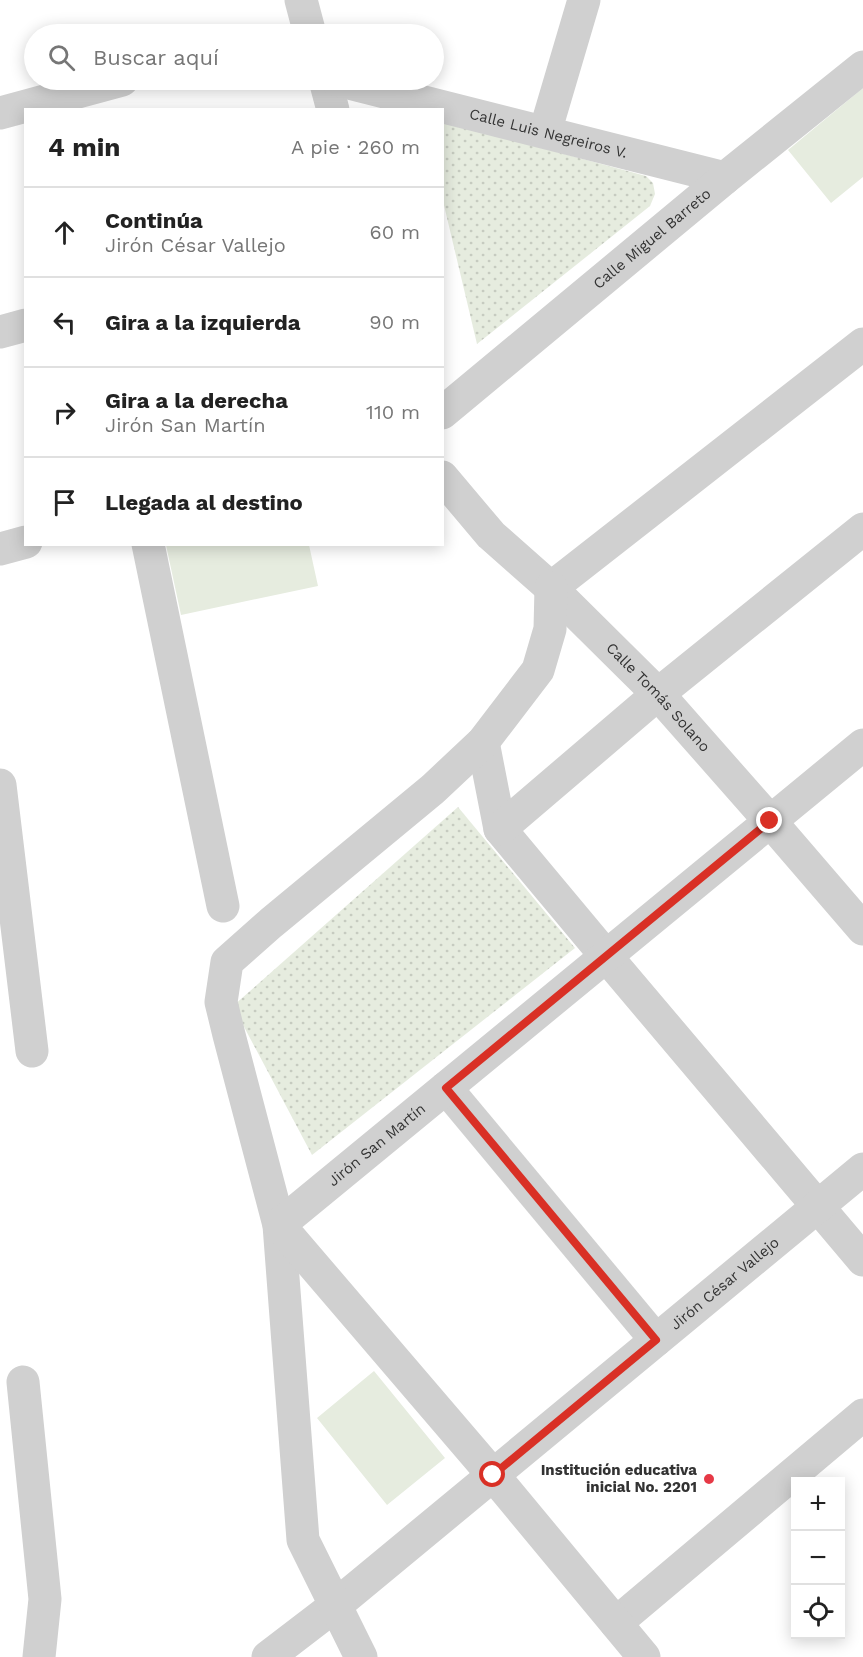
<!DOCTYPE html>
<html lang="es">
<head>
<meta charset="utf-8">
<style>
  body { margin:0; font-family:"Work Sans",sans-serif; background:#f2f2f2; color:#222 }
  .controls { position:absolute; right:18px; bottom:18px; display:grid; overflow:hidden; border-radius:0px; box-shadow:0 3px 15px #0003 }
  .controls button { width:54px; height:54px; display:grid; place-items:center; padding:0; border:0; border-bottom:2px solid #e0e0e0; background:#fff; color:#222; font:30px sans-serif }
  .stop { position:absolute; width:18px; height:18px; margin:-14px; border:4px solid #d93025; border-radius:50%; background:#fff }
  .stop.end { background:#d93025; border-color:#fff; box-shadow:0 2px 6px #0008 }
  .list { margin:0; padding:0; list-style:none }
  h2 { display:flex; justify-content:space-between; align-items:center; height:78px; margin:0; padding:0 24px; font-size:26px }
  h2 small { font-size:20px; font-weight:400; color:#767676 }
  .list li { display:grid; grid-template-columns:39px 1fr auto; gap:18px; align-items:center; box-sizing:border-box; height:90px; padding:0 24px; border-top:2px solid #e0e0e0 }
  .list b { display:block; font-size:22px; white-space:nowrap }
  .list p { margin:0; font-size:20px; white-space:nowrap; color:#767676 }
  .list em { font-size:20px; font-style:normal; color:#767676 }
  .icon { flex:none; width:33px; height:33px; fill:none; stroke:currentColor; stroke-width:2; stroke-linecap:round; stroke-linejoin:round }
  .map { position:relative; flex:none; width:863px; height:1657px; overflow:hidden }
  .search { position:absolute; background:#fff; box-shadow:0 3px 15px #0003; left:24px; top:24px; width:420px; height:66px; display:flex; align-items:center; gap:15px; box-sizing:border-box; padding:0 21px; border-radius:33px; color:#767676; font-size:22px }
  .panel { position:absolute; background:#fff; box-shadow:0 3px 15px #0003; left:24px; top:108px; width:420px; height:438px; border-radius:0px }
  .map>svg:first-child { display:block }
</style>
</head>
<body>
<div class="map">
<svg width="863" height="1657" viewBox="0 0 863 1657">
  <defs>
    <pattern id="grass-dots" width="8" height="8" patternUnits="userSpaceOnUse" patternTransform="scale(1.5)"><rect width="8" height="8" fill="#e6ecdf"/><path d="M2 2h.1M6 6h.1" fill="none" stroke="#c6cbc0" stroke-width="1.8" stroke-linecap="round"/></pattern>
  </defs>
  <rect width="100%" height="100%" fill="#fff"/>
  <path fill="url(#grass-dots)" d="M442 121 646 176 653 183 655 194 650 206 477 344 443 201Z
    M458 807 575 948 312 1155 233 1006Z"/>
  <path fill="#e6ecdf" d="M863 88V177L831 203 788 150Z
    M166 545H309L318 586 181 615Z
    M374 1371 445 1458 387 1505 317 1418Z"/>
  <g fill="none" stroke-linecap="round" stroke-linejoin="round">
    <g stroke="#d0d0d0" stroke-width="33">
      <path d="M301 0 310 34"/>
      <path d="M325 80 333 110"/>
      <path id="s1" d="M337 80 725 178"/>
      <path d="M0 113 122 80"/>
      <path d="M545 132 584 0"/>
      <path d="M0 332 26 325"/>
      <path id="s2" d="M442 413 725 178 863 67"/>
      <path id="s3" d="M442 477 491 535 551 588 658 694 770 821 863 929"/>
      <path d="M148 544 223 906"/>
      <path d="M0 549 26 542"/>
      <path d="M551 588 863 344"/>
      <path d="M483 742 500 829 606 956 863 1260"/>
      <path d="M0 785 32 1051"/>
      <path d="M500 829 658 694 863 529"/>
      <path d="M446 1088 656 1340"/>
      <path d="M23 1382 45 1599 39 1657"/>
      <path d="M616 1623 863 1415"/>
      <path id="s4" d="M268 1657 336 1605 863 1169"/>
      <path d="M361 1657 303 1540 279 1225 229 1035 221 1002 227 962 271 923 433 789 483 742 538 670 550 629 551 588"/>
      <path id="s5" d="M644 1657 493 1475 279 1225 863 745"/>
    </g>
  </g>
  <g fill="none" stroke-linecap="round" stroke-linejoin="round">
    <path stroke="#d93025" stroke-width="8" d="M493 1475 656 1340 446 1088 770 821"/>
  </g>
  <circle fill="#e63946" stroke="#fff" stroke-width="2" cx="709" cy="1479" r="6"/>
  <g text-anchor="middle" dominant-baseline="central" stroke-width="6" stroke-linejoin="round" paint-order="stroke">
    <g font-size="15" fill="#333" stroke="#fff">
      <text stroke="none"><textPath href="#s1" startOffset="218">Calle Luis Negreiros V.</textPath></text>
      <text stroke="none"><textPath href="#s2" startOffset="273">Calle Miguel Barreto</textPath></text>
      <text stroke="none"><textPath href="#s3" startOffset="309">Calle Tomás Solano</textPath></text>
      <text stroke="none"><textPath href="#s5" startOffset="692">Jirón San Martín</textPath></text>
      <text stroke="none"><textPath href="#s4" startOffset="590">Jirón César Vallejo</textPath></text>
    </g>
    <g font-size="15" font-weight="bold" fill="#333" stroke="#fff" text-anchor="end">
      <text x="697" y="1470">Institución educativa<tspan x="697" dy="17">inicial No. 2201</tspan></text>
    </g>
  </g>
</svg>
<div class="controls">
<button>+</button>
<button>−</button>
<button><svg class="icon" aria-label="locate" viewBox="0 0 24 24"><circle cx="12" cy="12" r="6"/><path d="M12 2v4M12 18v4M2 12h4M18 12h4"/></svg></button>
</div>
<div class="stop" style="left:493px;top:1475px"></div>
<div class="stop end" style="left:770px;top:821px"></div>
<div class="search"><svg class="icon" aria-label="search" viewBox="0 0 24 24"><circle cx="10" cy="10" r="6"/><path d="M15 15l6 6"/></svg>Buscar aquí</div>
<section class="panel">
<h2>4 min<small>A pie · 260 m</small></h2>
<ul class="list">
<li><svg class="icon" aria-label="ahead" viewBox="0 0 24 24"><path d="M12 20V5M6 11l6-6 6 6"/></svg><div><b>Continúa</b><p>Jirón César Vallejo</p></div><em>60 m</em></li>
<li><svg class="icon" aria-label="left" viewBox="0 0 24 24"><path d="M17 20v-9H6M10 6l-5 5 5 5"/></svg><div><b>Gira a la izquierda</b></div><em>90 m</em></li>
<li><svg class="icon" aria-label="right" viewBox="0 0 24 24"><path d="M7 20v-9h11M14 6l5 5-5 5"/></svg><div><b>Gira a la derecha</b><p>Jirón San Martín</p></div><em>110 m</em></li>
<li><svg class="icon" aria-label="arrive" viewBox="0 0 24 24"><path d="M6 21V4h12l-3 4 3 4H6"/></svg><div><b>Llegada al destino</b></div></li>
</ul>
</section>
</div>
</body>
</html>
